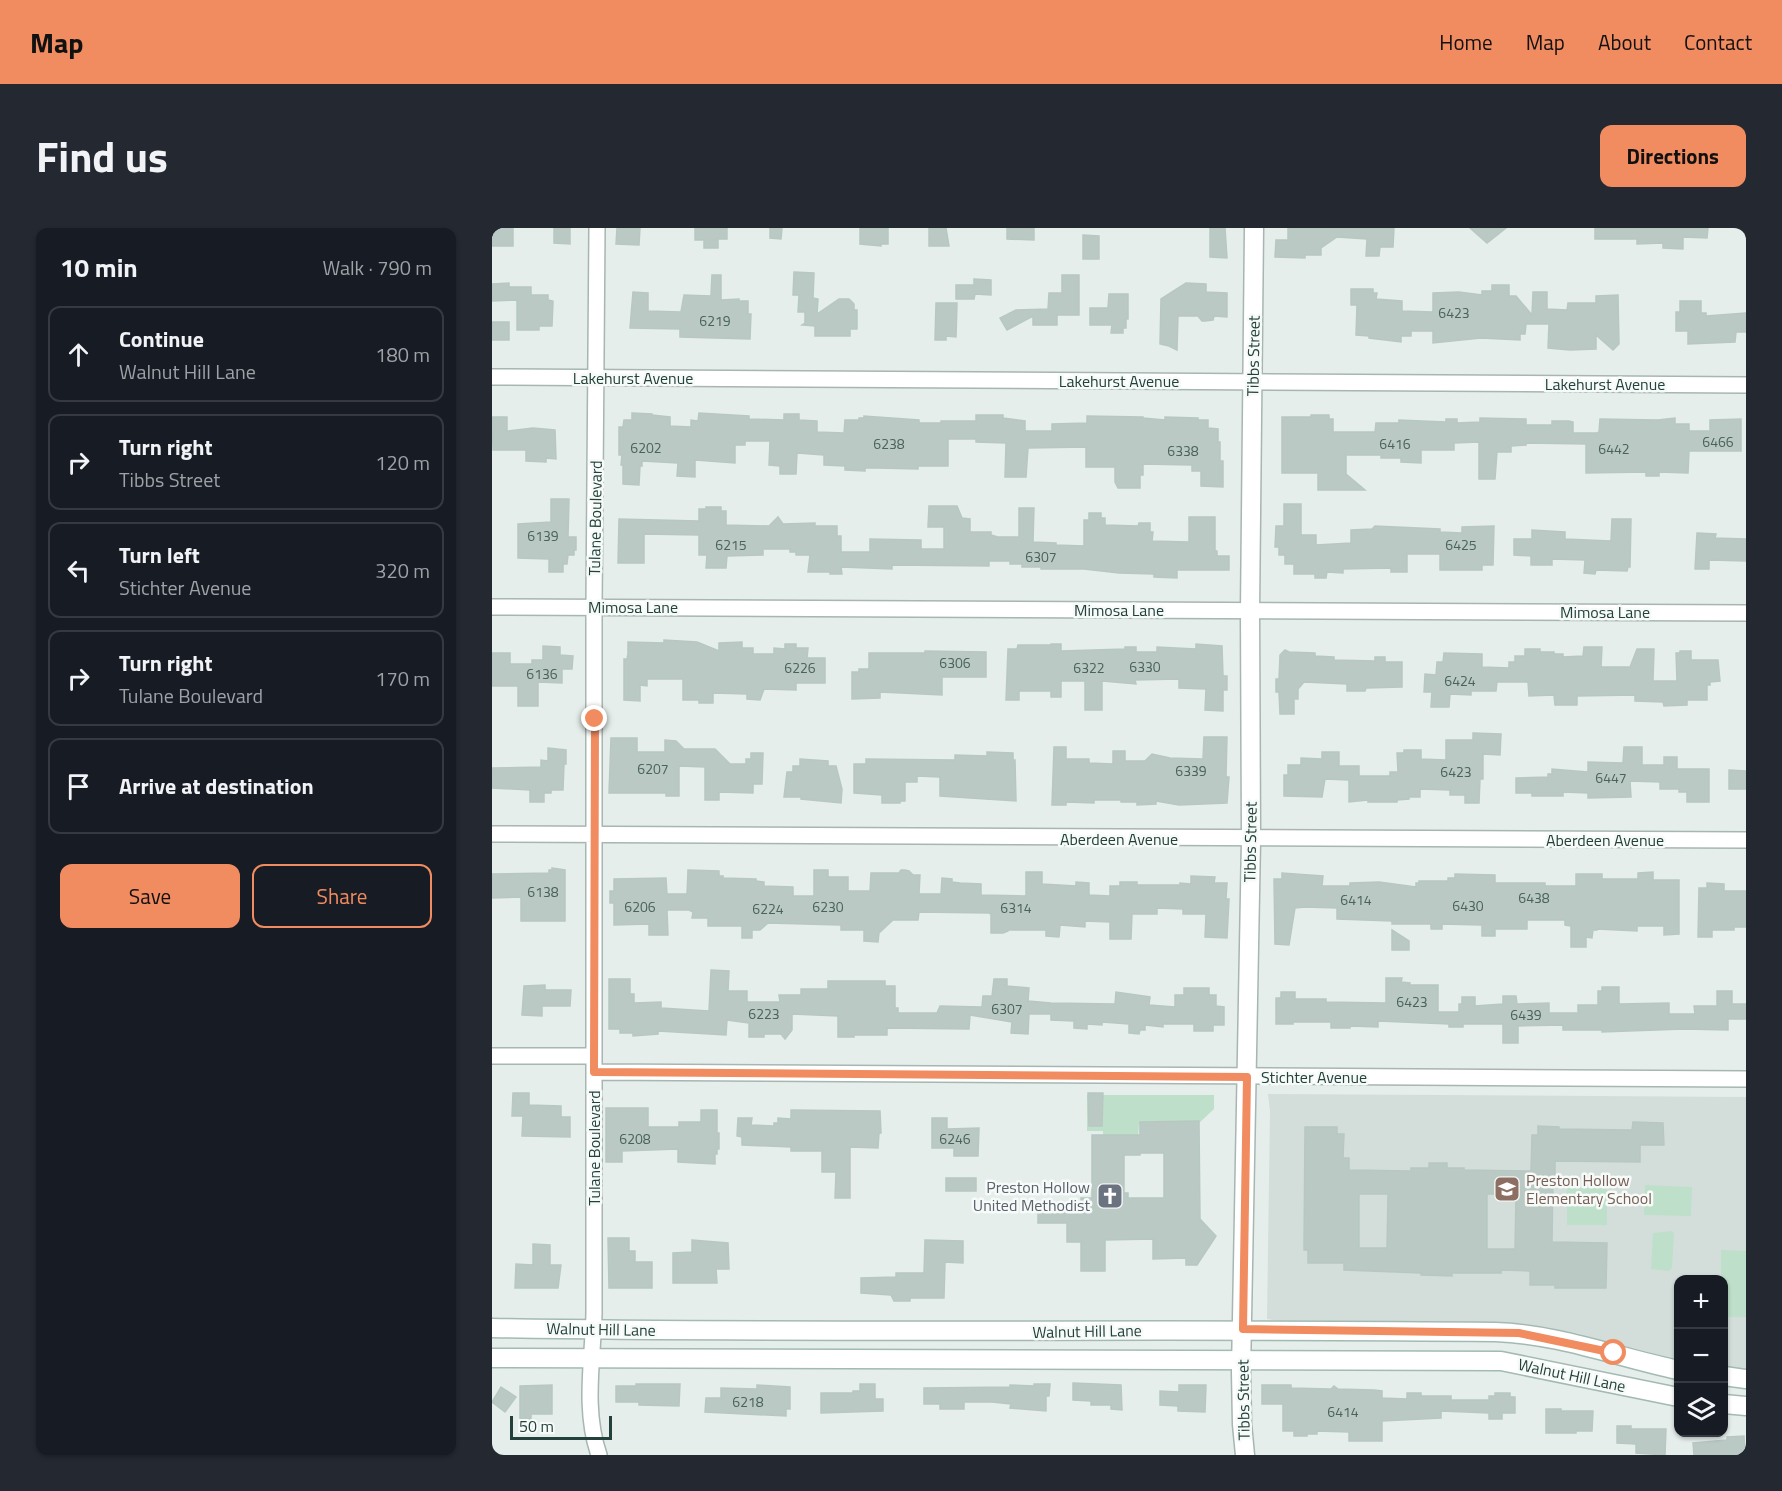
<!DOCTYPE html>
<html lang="en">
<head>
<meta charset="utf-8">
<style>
  body { margin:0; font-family:"Titillium Web",sans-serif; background:#242831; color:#f1f3f6 }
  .controls { position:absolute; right:18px; bottom:18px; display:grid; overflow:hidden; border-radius:12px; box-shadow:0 2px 4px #0004 }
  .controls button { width:54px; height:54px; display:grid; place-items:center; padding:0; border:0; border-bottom:2px solid #363941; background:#171b24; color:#f1f3f6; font:30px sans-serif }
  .scale { position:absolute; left:18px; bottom:15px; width:102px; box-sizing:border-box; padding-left:6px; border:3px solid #24403a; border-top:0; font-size:16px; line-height:21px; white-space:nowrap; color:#24403a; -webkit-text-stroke:4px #f6faf8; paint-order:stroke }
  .stop { position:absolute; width:18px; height:18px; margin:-14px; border:4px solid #f18b60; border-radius:50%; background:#fff }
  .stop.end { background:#f18b60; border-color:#fff; box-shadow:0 2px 6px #0008 }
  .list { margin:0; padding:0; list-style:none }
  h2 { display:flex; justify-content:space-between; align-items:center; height:78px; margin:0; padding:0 24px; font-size:26px }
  h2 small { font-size:20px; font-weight:400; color:#9ea1a6 }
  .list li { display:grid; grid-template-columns:39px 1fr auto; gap:18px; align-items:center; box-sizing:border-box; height:96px; margin:0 12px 12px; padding:0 12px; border:2px solid #363941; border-radius:12px }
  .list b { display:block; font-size:22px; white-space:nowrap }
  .list p { margin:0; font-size:20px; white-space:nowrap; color:#9ea1a6 }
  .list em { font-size:20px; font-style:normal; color:#9ea1a6 }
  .actions { display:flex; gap:12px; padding:18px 24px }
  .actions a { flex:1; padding:14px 0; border:2px solid #f18b60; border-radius:12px; text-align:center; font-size:21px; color:#f18b60 }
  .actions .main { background:#f18b60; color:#111 }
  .icon { flex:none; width:33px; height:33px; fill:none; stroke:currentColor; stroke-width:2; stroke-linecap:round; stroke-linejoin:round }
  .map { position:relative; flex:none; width:1254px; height:1227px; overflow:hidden; border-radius:12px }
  header { display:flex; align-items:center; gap:36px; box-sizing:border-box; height:84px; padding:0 30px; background:#f18b60; color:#111 }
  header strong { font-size:28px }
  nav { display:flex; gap:33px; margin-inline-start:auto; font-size:21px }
  .intro { display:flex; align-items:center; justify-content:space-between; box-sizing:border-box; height:144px; padding:0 36px }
  h1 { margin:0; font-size:42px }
  .button { padding:15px 27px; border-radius:12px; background:#f18b60; color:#111; font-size:21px; font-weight:700 }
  main { display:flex; gap:36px; padding:0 36px }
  aside { flex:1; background:#171b24; border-radius:12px; box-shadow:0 2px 4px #0004 }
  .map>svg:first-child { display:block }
</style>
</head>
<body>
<header>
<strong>Map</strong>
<nav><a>Home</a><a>Map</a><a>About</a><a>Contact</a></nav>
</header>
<div class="intro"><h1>Find us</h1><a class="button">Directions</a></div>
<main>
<aside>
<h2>10 min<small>Walk · 790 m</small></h2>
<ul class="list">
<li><svg class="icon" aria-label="ahead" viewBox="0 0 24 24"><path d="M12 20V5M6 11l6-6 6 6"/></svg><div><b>Continue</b><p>Walnut Hill Lane</p></div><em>180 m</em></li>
<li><svg class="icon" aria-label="right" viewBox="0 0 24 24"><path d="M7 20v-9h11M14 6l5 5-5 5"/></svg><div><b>Turn right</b><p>Tibbs Street</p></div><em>120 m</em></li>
<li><svg class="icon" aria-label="left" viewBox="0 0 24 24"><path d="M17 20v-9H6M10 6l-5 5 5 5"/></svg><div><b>Turn left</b><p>Stichter Avenue</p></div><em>320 m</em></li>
<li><svg class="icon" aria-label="right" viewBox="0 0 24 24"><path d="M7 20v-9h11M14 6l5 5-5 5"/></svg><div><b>Turn right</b><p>Tulane Boulevard</p></div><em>170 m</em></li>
<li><svg class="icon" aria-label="arrive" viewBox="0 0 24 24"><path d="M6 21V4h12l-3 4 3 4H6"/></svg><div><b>Arrive at destination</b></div></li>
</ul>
<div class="actions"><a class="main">Save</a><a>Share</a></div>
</aside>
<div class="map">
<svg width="1254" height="1227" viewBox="0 0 1254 1227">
  <rect width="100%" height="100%" fill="#e5eeeb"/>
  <path fill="#d3deda" d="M776 866 1254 869V1142L1232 1139V1052H1186V1132L1084 1105 1031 1096 929 1093 793 1094 775 1091 778 883Z"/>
  <path fill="#bedfc9" d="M595 867H722V881L706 896 647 897 646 910H611V903H595Z
    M1153 957 1200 959 1199 988 1152 987Z
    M1075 960H1115V997H1075Z
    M1179 1003 1182 1005 1180 1040 1177 1043 1159 1041 1161 1005Z
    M1229 1022 1254 1023V1089H1232V1052L1229 1051Z"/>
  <path fill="#bac9c4" stroke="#b7c8c2" stroke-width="1.5" fill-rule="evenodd" d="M0 0H21V18H0Z
    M62 0H78V16L62 15Z
    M125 0H148L147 17 124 16Z
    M203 0H235V11H226V20H212V12H203Z
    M278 0H290L289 11 278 10Z
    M368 0H396V16H389V18L368 16Z
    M437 0H454L457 18H437Z
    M515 0H542V12L515 11Z
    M718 0H733L735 30 718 29Z
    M796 0H902L901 19H888L887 28H874L875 11 845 9 829 20V27H813V30L783 29 784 12H796Z
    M978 0H1014L995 15Z
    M1103 0H1216L1215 10 1191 9V21L1171 20V15L1145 16V11H1103Z
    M591 7 607 8V31H591Z
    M302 44 322 45 321 70 326 71 325 86 347 71H357L362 76V82H365V101H358V108H323V98L310 97 313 95V84H306L307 67H301Z
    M220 47H229V72L247 71V73H256V86H259L258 111 188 109V101L138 100 141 64 156 65V83L189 84 192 67 219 68Z
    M570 47H587V87H565V97H541V88L515 102 508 90 524 82 556 81 557 65H570Z
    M482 51 499 52V67L483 66 482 71H464V57H482Z
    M17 55V59H39V67H56V72L61 73 60 98H47V102H25V72L0 73V56Z
    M694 55 714 56V64L735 65V89L722 88 721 92 713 93H710L706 88H686L685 122 677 118 668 116 669 71Z
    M1000 57H1017V68H1024L1040 87 1041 64H1055V81L1075 82 1076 75H1104V68L1126 67 1127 116 1121 122 1104 107V121L1078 122 1056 120 1057 96H1034L1033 106H1028V112L989 110 941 115V103H919V108H909V114L877 110V108L864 107 865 77H859V61H881V65H885L884 71 910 73V83L941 84V65L967 64 990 67V63H1000Z
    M617 66H636V91H634V100H631V105H619L620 97H598V80H616Z
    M1188 73H1209V85H1214V88L1254 85V104H1244L1243 114 1196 116V103H1184V84H1188Z
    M444 75H465L464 109 454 108V112H443Z
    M0 94H17V112H0Z
    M140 185 160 186V187L178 189V198L199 199V192L206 193 207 185 257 188V191L292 192V186H307V192L325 193V204L352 205 353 192H367V190H372V188L427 192V195H449V193H484V187H511V190L533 193V203H560V196L595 195V188L651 189V190L673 192V189L706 190V192H716V200L726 201V214H728V233H731V259L709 258V243H700V237L651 236V247H648V260H626L623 254V239H594V219L536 220 534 249H513L514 215 484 214V211H456V238H426V241L385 240H373V243L353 242V238L332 237V227L305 225 304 246H288V238L277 237 278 213H253V217H243V235L203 232V249L185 248 186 235 150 233V238H148L147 257 131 256V237H129L130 227H127V199H131L132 192H140Z
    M819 187H837V191H841V204H883L884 195H907V192L954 194V191H965V195L988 194V190L1034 191V197H1060V193H1077L1081 194V205H1105L1107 204 1108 191 1166 192 1183 190V196H1197V203H1218V192L1249 191V223H1197L1196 245 1167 244V248H1154V244L1094 245V216L1034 215V217L1019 218V224H1005L1003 251H987V214L962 215V222H929V235L909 234V230H889V227H854V246L873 262H826V245H790V189H819Z
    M0 189H15V203L41 200 63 202 64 231 54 230V234L34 233V222H1Z
    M59 271H77L76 309H84V322H82V327H76L75 336H71V344H57V331L26 330V296L59 294Z
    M792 276H809V307H824V317L859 315V302L880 301 883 298 948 301V304L970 305V299L1002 298 1001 337H990V342H948V326H915V344H899V340L851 341V345L835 344 834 350H823V346H802V336H793V327H787V319H783L784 298H792Z
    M437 278H465L470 290 478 291V304H499V307L506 309H527V280H542L541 314 564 315V317L592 318V292H597V285H609V290H613V297L646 298 647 295H658V304H661L660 313 697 314V289H723V323H725V328H737V342H685V350L662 349V346L627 345 592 341H549V339H530V336H518V333H497V338L400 337V341L349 339 350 346H338V344H316L318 327H304V324H298V321H271V327L235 328 234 340H214L215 327H207V307L152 306V335H126L127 291 207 293V281H214V279H229V283H234V297L277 298 286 289 291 296 323 295V298H345V308H349V324H378V311L429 312V321H452V299H436Z
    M1120 291H1139L1138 339H1136L1135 343 1104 342 1103 346 1092 345 1093 332 1060 331V337H1039V328L1022 327V311H1040V302L1073 304V311L1119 313Z
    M1205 305 1224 306 1223 310 1254 311V333L1217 332V341H1203Z
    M172 412 205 414 227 423V415L250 414V420H261V426H282V420L293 421V416H304V420H316L315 430H333V455H304V462L272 461 268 472 255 471V466L221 465V475H207V472H191V451H155V458L148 457V473L132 472V431H135L136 426V414L172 415Z
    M559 416H569V423L633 421V419H644V424H665V419L704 421V416L730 418 731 448H735V462H731V483L713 482 714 461 687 460V451L643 452 644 456 610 453V482H593V453H569V469H559V463H527V472H514L516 421H525L526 417H559Z
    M51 418 68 419V427L81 428 80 441H70V455L46 454V478H26V458H0V425H18V436H40V432H51Z
    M1092 419H1110L1109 439H1138L1145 421H1162L1161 453H1185L1184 425H1188V423H1199V432H1226L1228 453 1218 454V457H1215V472H1195V477L1172 478 1171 474 1143 473V467L1085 468V477H1063L1062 467 1037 468 1036 454H1005L1004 463H979V467L958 466 957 479H939L940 464H932L933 446 944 447 945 434H951L952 425 990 426V439L1017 440V434H1023V428H1033V421H1048V424H1062V426H1071V429L1091 428Z
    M793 422 797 424 823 425V428L842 429V432L883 433V429H893V434H910V459L874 460 873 463H855V456L812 454 806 461V471H802V486H788L787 464H784V451H787L788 427Z
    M433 423 494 424V449H450V467L388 464V470L360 471V444H367V441H377V425H433Z
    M981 505 1009 506 1008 527 991 526V551H988L987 575H973V567H958V562L928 561V569H917V571L905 572V574H876V572L857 574V552L833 551 830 569 792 568V547H796V537H809V530L830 531V524H847V538H867V548H898V544H906L905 525H912V522H929V531L954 532V512H981Z
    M712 509H735L734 549H737L735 575 687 577 664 573V576L645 577V574H629V572H602V575L574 574V577H560L562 519H574V531H597V535L621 536V523H633V533H653L660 526 678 530 711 531Z
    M119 510H145V524H173V512L184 513 192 521H223L238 536H254V531H259V525H271L270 556H261V565L227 564V572H213V539L187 538V568H174V565H117Z
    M1132 519H1150V537H1172V529H1185V541H1217V574H1195V564H1187V561H1168V554L1138 553 1139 569 1096 570V565L1071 564V568H1040V565H1024V550L1056 549V546H1060V541L1096 544V534L1131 535Z
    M56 520 74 522V536H72L71 562H59V565H52V574H38V562L0 560V540L49 539V532L56 533Z
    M495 524 521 525V532H523L524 573 448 568V549L425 548V554H413V573H408V575H390V567L362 565V536H374V531L463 532V527L495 528Z
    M308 531 336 533V538H344L350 561 349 575 309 571V569H292L295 544H301V538H308Z
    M1237 542 1254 543V561H1237Z
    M60 640 73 642V693H29V669L0 670V646L57 645V642H60Z
    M196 642 227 643V648H231V650L264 651V653L272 654V658L301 659V668H322V642H336V649H356V663H378L379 645H407L409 642H413L417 643 421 647H428L427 666H449L450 650 460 651V654L468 655 489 656V667L534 668V644H550V656L584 658V654L597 655V667L618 668V658H628V654H645V657H688V655L699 656V648L723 649 722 655H735L734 671H737L735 710 713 709 714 686H691V681L665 680V686H640L639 711H618V694L593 693V699L568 697 567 709 554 708V702H516V703L511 705H499V686L497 685 427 684 426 692H401L387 705 386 714 372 713V702H349V697L276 695 268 702H260V710H250V698H216V690H200L201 684 197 682H175L176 707H157V696L122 697V675H118V663H122V651L174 650 175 666H195Z
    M1161 644V652H1187V706L1172 707V698H1145V703L1105 701V702H1101L1100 710 1094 709V719H1079V698L1073 697V692H1035V701H1003V708H990V697L950 696V701H939V696H900V693L845 691V680L813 679 803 680 797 717 783 716 782 651H790V645L831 648 830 658H858V655L887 654 924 659V655H927V653H956V650H963V646L1003 647V655H1053V658H1084V646H1110V651H1146V645Z
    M1215 655 1232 656V663H1254V699H1242V702H1220V709H1206L1207 660H1215Z
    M900 702 917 713V722H900Z
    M219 742 237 743 236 763H255V774H288L287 767H309V761H336V753H393V758H403V780H406V785H445L448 778 490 779 491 768H500L502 751H515V758L537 760 536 773 559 775 623 776 624 764 658 769 657 777 683 779V767H692V760H717V767H724V778L732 779V797H721V803H702V796H671V799L653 797V802H648L647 806 637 805V796L610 794V797L595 796V801L582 800V793L559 792V786H537L536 806 519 805 520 794 478 787 477 801 395 800V807H362V809H346V788L300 786V802L293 811 289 806H272V809H257V795L235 792 234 807 166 803V806L141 808V805H128V801H117V751H138V766H142V775L169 774V780L217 783Z
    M894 750H910L909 754 918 755V757H946V784H967V776H970V769H983V778L1011 776V768H1024L1025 776 1057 775V785H1086V777H1106V763H1110V759H1127V776L1177 775V786H1203L1202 778H1225V763H1240V776H1254V791H1236V802L1192 801 1110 804V802H1071V797L1026 798V815H1011V796H971V799H957V796L886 793V799L858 798V800H839V794H801V796H784V770H789V764H803V771H834V774L894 775Z
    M53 757V762H79L78 778H50V788L30 787 32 758Z
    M21 865H37V877L69 878V889H78V909L30 908 31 888H20Z
    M596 865H611L610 898H597Z
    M114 880H156V899H187V894H209V882H225V905H227V921H225V926H223V936L186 934V921L130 923V934H114Z
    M299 882 388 883 389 905H387L386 920 358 919V970H343L344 944H330V923H299V919L250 917V909L245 908 246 890H260L259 897 282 898V895H286V890L299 891Z
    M440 890H455V901L487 900 486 928H462V920H440Z
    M707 893 708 991 724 1008 705 1037H694V1030L661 1031V1011L613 1012V1043H589V1014H575V995H546V978H564V982L589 981V970H600V907H648V894ZM648 925H672V970H636V965H632V927H648Z
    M1141 894 1171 895 1172 917H1148V934L1063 933V948H1061L1060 1014 1115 1015 1114 1060H1063V1057H1038V1043L1009 1042V1045H960V1048L929 1047V1045L852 1042V1035H816V1022H812L813 899H845V906H852L851 930H857V942L919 943V940H937V935H955V940H972V942L1039 943 1040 907H1046V898L1067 899V901L1140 902ZM867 966H896L895 1020H867ZM995 966H1024L1023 1021H995Z
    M454 950H484V963H454Z
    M116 1010H137V1023H143V1034H160V1060H117Z
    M200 1012 236 1015 237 1041H224L225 1055H181V1025L200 1024Z
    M433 1012 471 1013V1035L453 1034 452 1070H418V1073H402L399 1067 369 1065V1050L404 1049V1045H432Z
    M41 1016 58 1017V1037H69L66 1060H23L24 1036 41 1037Z
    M581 1155 629 1157 630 1182 619 1181V1177H599V1173L581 1172Z
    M144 1156H188L187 1178 147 1177V1174H124V1158H144Z
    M368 1156H383V1171H391V1183L329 1185V1165H361V1163H368Z
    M542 1156H558L557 1168H554V1183L518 1180 519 1176 500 1174H472V1181H448V1176H432V1160L518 1159V1157L542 1158Z
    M60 1157V1186H39V1191H28V1158Z
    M265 1157 298 1159V1181H294V1188L213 1184 214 1170H229V1160L265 1161Z
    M687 1157H714L713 1184 686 1183V1178L668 1177V1163L687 1164Z
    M770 1157H799V1160L839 1161 842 1158 846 1161 882 1162 890 1163V1170L915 1171V1165H929V1168H959V1172H997V1168H1003V1165H1018V1169H1023V1185H1010V1191H997V1185L949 1183V1190L890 1193V1213H857V1204L825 1203V1206H815V1208H802V1203H791V1176H770Z
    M9 1159 24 1169 13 1184 0 1174Z
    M1054 1181H1069V1183H1101L1100 1203H1084V1205H1054Z
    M1125 1198H1139V1201H1174L1173 1227 1144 1225V1216L1125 1215Z
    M1252 1208 1253 1227H1202L1201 1215 1235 1212V1209Z"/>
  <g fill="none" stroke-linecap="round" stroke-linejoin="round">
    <g stroke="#a7b6b2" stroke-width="18">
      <path id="minor" d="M105 0 102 378V1085C101 1132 91 1181 107 1227
        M0 149 1254 157
        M0 379 1254 385
        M0 606 1254 612
        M0 828H102
        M102 844 1254 851"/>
    </g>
    <g stroke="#a7b6b2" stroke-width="21">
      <path id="tertiary" d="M753 1227 750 1196 749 1144 759 612 758 383 762 0"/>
    </g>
    <g stroke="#a3bab3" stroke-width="21">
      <path id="secondary" d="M0 1100C334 1106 669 1100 1003 1104 1066 1106 1125 1129 1186 1142
        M0 1130 1009 1133 1186 1169
        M1232 1148 1254 1151
        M1232 1176 1254 1178"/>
    </g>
    <use href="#minor" stroke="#fff" stroke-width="15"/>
    <use href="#tertiary" stroke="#fff" stroke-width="18"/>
    <use href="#secondary" stroke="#fff" stroke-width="18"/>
  </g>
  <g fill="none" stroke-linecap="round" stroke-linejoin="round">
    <path stroke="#f18b60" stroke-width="8" d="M103 491 102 844 755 849 751 1101 1027 1105 1122 1125"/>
  </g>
  <defs>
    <g id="school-square" transform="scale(1.35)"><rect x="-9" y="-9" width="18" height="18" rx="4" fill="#8d6e63" stroke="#f6faf8"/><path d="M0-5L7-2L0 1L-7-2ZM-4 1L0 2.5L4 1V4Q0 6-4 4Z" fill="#fff"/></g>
    <g id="church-square" transform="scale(1.35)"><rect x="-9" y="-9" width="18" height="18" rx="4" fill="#6b7280" stroke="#f6faf8"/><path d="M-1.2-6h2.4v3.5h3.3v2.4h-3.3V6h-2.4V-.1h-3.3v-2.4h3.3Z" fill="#fff"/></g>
  </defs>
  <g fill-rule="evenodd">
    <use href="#school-square" x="1015" y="961"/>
    <use href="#church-square" x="618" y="968"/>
  </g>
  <g text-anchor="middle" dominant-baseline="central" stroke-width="5" stroke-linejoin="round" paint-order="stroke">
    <g font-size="14" fill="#4a625c">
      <text x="962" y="84">6423</text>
      <text x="223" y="92">6219</text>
      <text x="1226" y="213">6466</text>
      <text x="397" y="215">6238</text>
      <text x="903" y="215">6416</text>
      <text x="154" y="219">6202</text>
      <text x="1122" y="220">6442</text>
      <text x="691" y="222">6338</text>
      <text x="51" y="307">6139</text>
      <text x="239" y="316">6215</text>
      <text x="969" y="316">6425</text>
      <text x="549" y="328">6307</text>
      <text x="463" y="434">6306</text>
      <text x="653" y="438">6330</text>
      <text x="308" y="439">6226</text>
      <text x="597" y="439">6322</text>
      <text x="50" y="445">6136</text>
      <text x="968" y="452">6424</text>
      <text x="161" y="540">6207</text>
      <text x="699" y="542">6339</text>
      <text x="964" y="543">6423</text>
      <text x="1119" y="549">6447</text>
      <text x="51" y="663">6138</text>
      <text x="1042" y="669">6438</text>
      <text x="864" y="671">6414</text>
      <text x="976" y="677">6430</text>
      <text x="148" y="678">6206</text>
      <text x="336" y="678">6230</text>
      <text x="524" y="679">6314</text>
      <text x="276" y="680">6224</text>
      <text x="920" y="773">6423</text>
      <text x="515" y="780">6307</text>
      <text x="272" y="785">6223</text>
      <text x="1034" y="786">6439</text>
      <text x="143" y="910">6208</text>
      <text x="463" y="910">6246</text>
      <text x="256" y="1173">6218</text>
      <text x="851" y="1183">6414</text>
    </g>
    <g font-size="16" fill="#24403a" stroke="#f6faf8">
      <text transform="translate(761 128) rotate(-89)">Tibbs Street</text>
      <text x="141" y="150">Lakehurst Avenue</text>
      <text x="627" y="153">Lakehurst Avenue</text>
      <text x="1113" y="156">Lakehurst Avenue</text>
      <text transform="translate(103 290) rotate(-89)">Tulane Boulevard</text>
      <text x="141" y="379">Mimosa Lane</text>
      <text x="627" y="382">Mimosa Lane</text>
      <text x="1113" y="384">Mimosa Lane</text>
      <text x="627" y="611">Aberdeen Avenue</text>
      <text x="1113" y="612">Aberdeen Avenue</text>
      <text transform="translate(758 614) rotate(-89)">Tibbs Street</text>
      <text x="822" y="849">Stichter Avenue</text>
      <text transform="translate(102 920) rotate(-90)">Tulane Boulevard</text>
      <text transform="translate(109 1101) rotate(1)">Walnut Hill Lane</text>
      <text transform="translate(595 1103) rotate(-1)">Walnut Hill Lane</text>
      <text transform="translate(1080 1147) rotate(12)">Walnut Hill Lane</text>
      <text transform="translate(751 1172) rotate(-91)">Tibbs Street</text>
    </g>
    <g font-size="16" fill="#785e54" stroke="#f6faf8" text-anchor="start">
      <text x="1034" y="952">Preston Hollow<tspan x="1034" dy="18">Elementary School</tspan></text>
    </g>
    <g font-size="16" fill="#5b616d" stroke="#f6faf8" text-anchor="end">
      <text x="598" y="959">Preston Hollow<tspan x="598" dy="18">United Methodist</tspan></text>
    </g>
  </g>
</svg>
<div class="controls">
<button>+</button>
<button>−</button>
<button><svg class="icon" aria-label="layers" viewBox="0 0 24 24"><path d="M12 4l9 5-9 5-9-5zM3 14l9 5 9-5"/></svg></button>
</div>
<div class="scale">50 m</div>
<div class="stop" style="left:1122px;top:1125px"></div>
<div class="stop end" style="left:103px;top:491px"></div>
</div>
</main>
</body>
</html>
